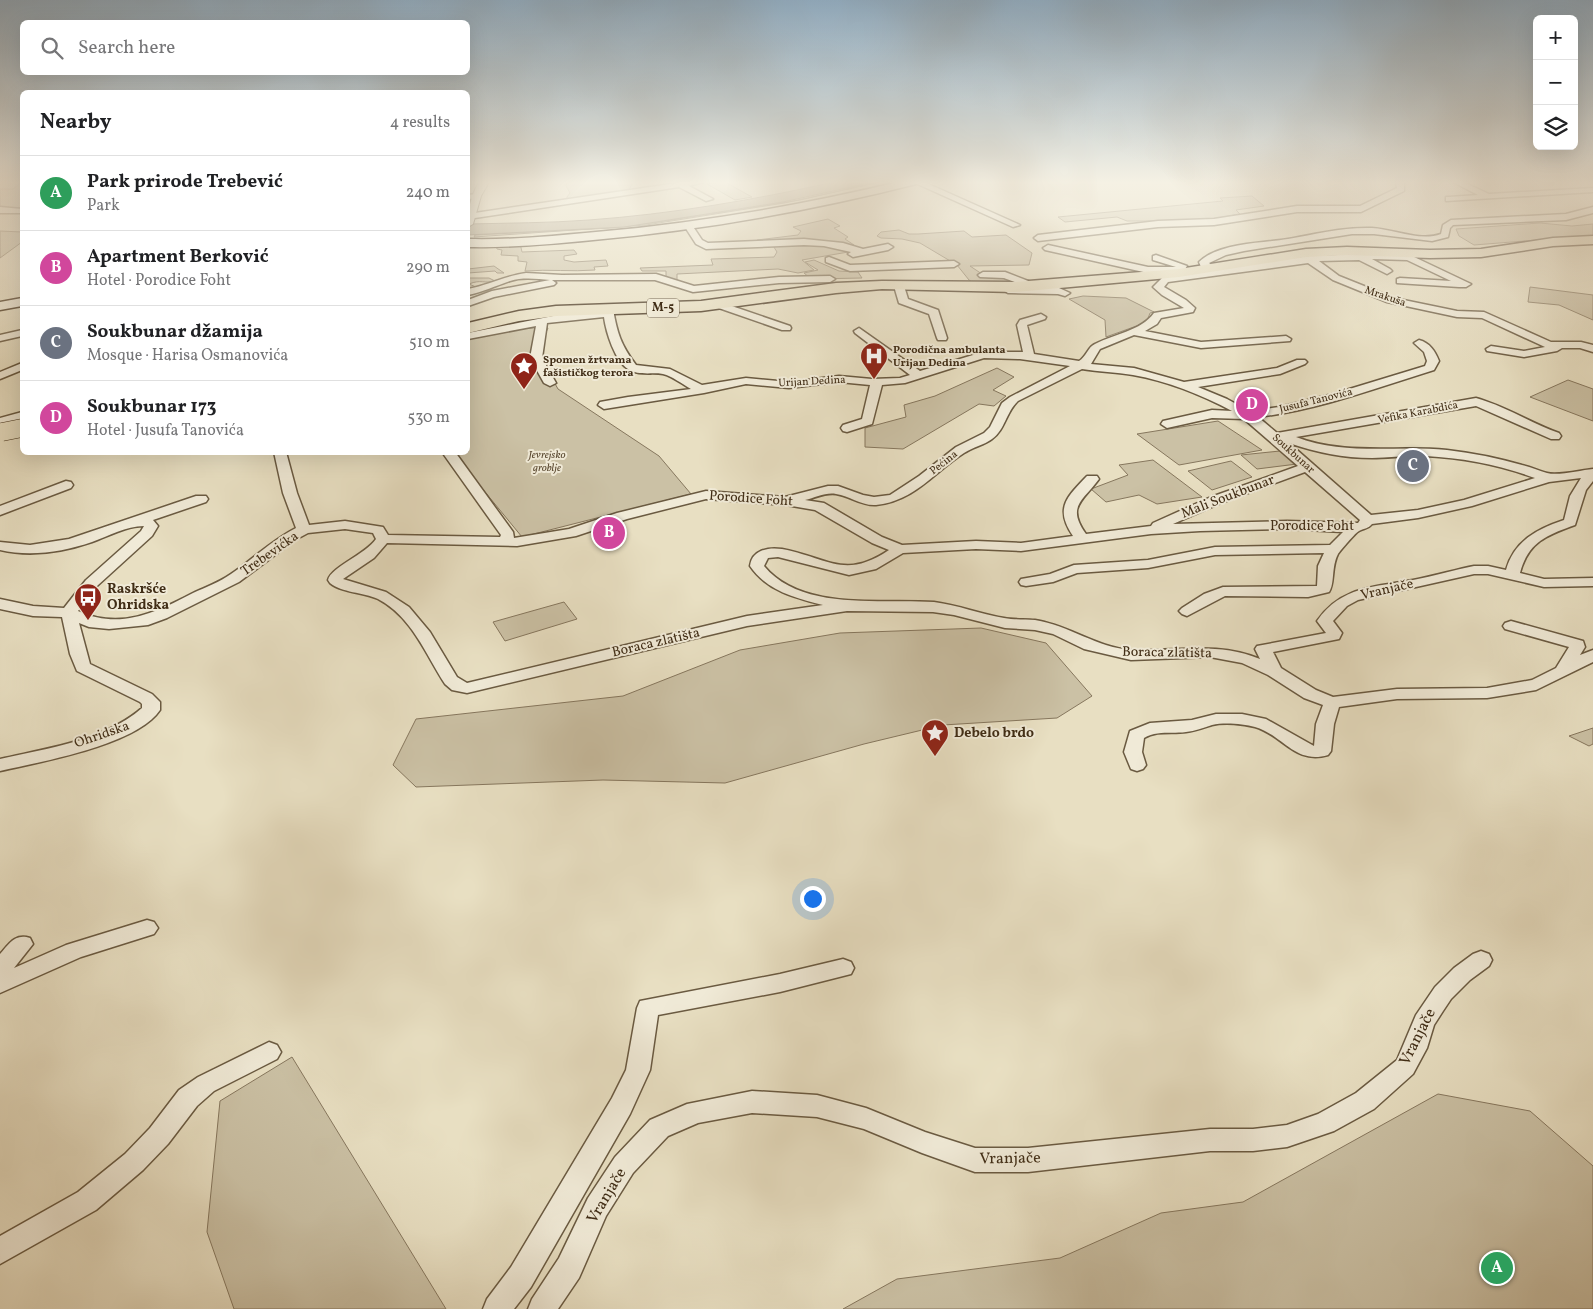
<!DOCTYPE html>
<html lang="en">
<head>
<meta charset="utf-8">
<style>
  body { margin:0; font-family:Vollkorn,serif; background:#f6f6f6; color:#202124 }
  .controls { position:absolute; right:15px; top:15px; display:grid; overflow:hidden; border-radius:8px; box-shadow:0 5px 20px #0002 }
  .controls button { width:45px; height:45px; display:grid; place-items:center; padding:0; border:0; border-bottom:1px solid #e0e0e0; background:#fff; color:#202124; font:25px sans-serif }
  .you { position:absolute; left:812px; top:898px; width:18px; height:18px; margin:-12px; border:4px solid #fff; border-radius:50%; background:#1a73e8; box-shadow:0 0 0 8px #1a73e833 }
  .badge { display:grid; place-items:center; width:32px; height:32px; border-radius:50%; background:#8f2418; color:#fff; font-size:16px; font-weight:700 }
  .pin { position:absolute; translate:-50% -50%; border:2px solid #fff; box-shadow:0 1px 5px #0006 }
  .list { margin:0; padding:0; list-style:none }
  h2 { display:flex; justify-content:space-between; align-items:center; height:65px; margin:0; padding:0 20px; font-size:21px }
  h2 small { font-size:16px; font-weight:400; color:#757577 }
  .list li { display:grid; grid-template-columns:32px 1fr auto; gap:15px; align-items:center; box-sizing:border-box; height:75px; padding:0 20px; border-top:1px solid #e0e0e0 }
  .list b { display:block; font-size:19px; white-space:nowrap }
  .list p { margin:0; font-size:16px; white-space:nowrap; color:#757577 }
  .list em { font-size:16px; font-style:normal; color:#757577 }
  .icon { flex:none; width:28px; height:28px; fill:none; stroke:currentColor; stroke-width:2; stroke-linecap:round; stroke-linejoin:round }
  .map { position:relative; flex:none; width:1593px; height:1309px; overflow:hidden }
  .search { position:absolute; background:#fff; box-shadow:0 5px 20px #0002; left:20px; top:20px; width:450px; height:55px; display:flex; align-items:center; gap:12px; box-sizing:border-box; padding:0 18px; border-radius:8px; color:#757577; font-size:19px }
  .panel { position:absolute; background:#fff; box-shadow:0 5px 20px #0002; left:20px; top:90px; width:450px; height:365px; border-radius:8px }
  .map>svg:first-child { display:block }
</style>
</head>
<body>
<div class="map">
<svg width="1593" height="1309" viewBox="0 0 1593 1309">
  <rect width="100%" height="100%" fill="#e8dfc2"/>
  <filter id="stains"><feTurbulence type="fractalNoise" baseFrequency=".004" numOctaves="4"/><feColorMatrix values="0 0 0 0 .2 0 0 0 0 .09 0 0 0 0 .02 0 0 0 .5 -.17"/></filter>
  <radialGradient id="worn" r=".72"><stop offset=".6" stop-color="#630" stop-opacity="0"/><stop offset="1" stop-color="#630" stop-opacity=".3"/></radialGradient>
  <path fill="#cbc1a5" stroke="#86775e" d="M22 182V208H0V189H13Z
    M567 182H633L629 190 567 201V197L570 193 566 186Z
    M725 182 752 197 735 200 707 184Z
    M877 182H881L784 203 646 225 474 237 475 235 612 228 652 223 800 200Z
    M1252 196 1264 206 1236 210 1240 214 1201 221H1127L1117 217 1065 222 1058 217 1223 201 1220 198Z
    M828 219 840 226 834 228 848 237 845 239 854 245 809 240 759 242 757 240 798 235 801 231 793 227Z
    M1540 223 1572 226 1593 224V239L1562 238 1474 245 1459 236 1456 229Z
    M899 230 909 234H918L964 231 972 237 1006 235 1032 253 1029 265 970 266 988 278 998 276 1025 283 977 285 969 280 957 265 920 243 902 239 881 238 877 236 881 232Z
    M0 231 22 232V242L0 258Z
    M520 243 522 252 574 250 577 254 564 256V260L574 262 606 260 608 266 594 267 595 270C572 272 549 269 525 271L527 262 518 261V256L501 255 502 250 497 249 496 245Z
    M772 244 837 246 854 251 802 260 814 270 798 273 778 269 677 274V281L666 277V271H642L640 268 713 265 711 259 774 257 777 252Z
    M814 260 839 271 858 272 862 278 811 279 804 273 818 270 805 262Z
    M494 266 504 273H497L495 271 468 273V278H489L495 281C484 284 481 279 469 284L476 287 468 289V269Z
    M1530 287 1593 295V320L1559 305 1528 302Z
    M1083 296 1126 298 1154 312 1150 313 1147 321 1142 324 1106 337 1105 320 1069 299Z
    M545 327 548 328 540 345 544 364 558 389 659 456 691 494 522 537 453 453 468 452V337L505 330Z
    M997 368 1014 377 993 390 1006 396 994 406 979 404 903 449 865 447V428L906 417 904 405 935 396Z
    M1568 380 1593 389V421L1530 397Z
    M1218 421 1262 450 1179 465 1137 434Z
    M1280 451 1297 464 1257 469 1241 455Z
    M1153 460 1202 497 1157 504 1139 495 1106 502 1091 489 1128 475 1119 465Z
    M1231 461 1252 477 1212 490 1188 471Z
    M564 602 577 619 505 641 493 622Z
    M981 628 1046 643 1092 696 1057 718 943 725 864 744 725 783 603 780 416 787 393 765 416 719 623 696 740 650 840 633Z
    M1593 728V744L1589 746 1569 736Z
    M292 1057 446 1309H234L207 1232 220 1101Z
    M1438 1094 1530 1111 1593 1166V1309H843L897 1279 1060 1258 1161 1213 1243 1202Z"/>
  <path fill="#afa288" stroke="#83735a" d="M834 182H874L783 202 624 227 468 235V224C508 223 549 223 589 220 671 214 754 200 834 182Z"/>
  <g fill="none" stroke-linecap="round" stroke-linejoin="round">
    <g stroke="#6a5a41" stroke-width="3">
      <path id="minor" d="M684 182H703L689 186 713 199 706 201 679 187 468 219V214Z
        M913 182H924L1020 225 1013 227Z
        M1396 182H1404V191L1361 212H1297L1214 225 1158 227 1038 241 1034 238 1038 235 1158 221 1214 219 1297 206H1360L1397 188Z
        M1453 182H1463L1489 194 1593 188V192L1446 201V197H1449L1478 195Z
        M476 194H479V198L468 199V195Z
        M0 207 22 209V213H0Z
        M1593 207V213L1566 220 1453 225 1450 228 1448 237 1432 241 1374 234H1352L1244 251 1226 255 1209 263 1217 269 1309 256 1396 253 1412 256 1471 284 1466 287H1459L1397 283V279L1400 278 1451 281 1407 260 1372 259 1390 269 1392 271 1387 274 1359 260 1319 261 1339 276 1394 298 1457 311 1484 312 1551 342H1581L1593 345V352L1580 348H1562L1557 351 1524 357 1487 351 1486 349 1491 346 1524 351 1545 347 1482 318 1457 317 1387 302 1333 280 1308 263 1168 282 1164 287 1186 300 1195 308 1193 312 1161 318 1157 324 1145 331 1201 342 1286 336 1291 339 1290 341 1201 348 1134 335 1100 349 1091 364 1134 368 1184 382 1277 368 1297 360H1305L1307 362 1305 364 1280 374 1198 387 1227 399 1249 411 1279 407 1333 394 1425 366 1427 361 1424 352 1414 343 1419 340C1430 343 1435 351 1439 361L1434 370C1376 388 1318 410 1258 417L1277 433 1476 398C1505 406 1531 423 1559 433L1561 436 1559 439H1551L1476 406 1296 437C1345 456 1396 445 1447 450 1473 453 1498 458 1522 465 1531 467 1539 471 1547 473 1559 476 1581 470 1593 469V481L1586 490 1575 525C1547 535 1528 542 1520 573L1544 579 1593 578V586L1544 587 1488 574H1474L1358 600 1347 606 1333 621 1342 633 1339 639 1273 652 1281 668 1316 690 1333 697 1397 689 1487 688 1532 680 1556 668 1569 647 1505 629 1503 626 1505 623 1511 621 1583 641 1585 647 1580 655 1593 650V662L1536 690 1487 698 1397 699 1339 707 1334 724 1331 751 1328 755C1295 765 1283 735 1255 727 1243 724 1225 722 1212 725 1203 728 1195 731 1186 732 1172 734 1157 730 1144 738L1142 752 1146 765 1143 769 1137 771 1131 769 1124 752 1130 731 1150 723 1192 720 1216 714H1242L1266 719 1314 746 1316 724 1323 705 1304 698 1268 675 1242 663 1210 657 1131 660 1084 649 1053 634 1035 630 1005 628 954 615 933 612 847 611 747 626 467 693 452 690 445 684C425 653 412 617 378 599 363 592 342 593 330 583L328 580C331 567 366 554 376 539L373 533 345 529 308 533 295 540 239 582 167 618 148 625 109 629 89 627 79 623 90 664 152 694 160 702V710C137 745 40 762 0 771V759C48 748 104 741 142 708V704L140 702 77 671 70 654 62 617 33 616 0 609V599L33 606 64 608 86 580 141 531 144 526C126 526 109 536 92 542 63 552 30 557 0 550V542L30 545 69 539 196 496H206L208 499 206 502 153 520 158 526 152 536 97 586 78 611C120 630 155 613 193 593 206 587 220 582 231 574 253 559 272 540 296 528L283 493 274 452H286L297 493 309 525 345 521 383 527 388 535 500 537 501 535 442 452H455L513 532 514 538 569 529 617 513 706 491 785 497 828 486H838L863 495 874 497 890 495 919 476 956 447 984 433 990 427 1002 403 1010 397 1070 366 1020 359 984 358 905 383 882 385 872 424 847 432 843 431 841 428 843 425 862 419 870 385 839 382 789 388 746 384 704 393 604 409 598 405 600 402 628 397 691 389C682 384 672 376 663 374 652 372 638 376 628 369 615 361 606 332 604 317L547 323 542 358 556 383 550 386 544 383 530 358 536 326 468 339V333L558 315 603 311 604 307 608 306 613 309C617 333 621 345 636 365L670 369 702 385 746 378 789 382 839 376 872 379 900 378 910 375 855 333 854 331 859 328 920 371 983 352H1023L1017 325 1020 320 1041 314 1046 317 1045 319 1027 325 1034 354 1079 361C1086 357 1088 347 1095 344 1114 334 1141 331 1154 313L1184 308 1162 295 1153 287 1162 278 1207 270 1201 267 1199 262C1218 243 1263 243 1288 239 1316 234 1343 227 1372 228 1393 229 1420 242 1441 234L1443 225 1451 220 1566 214ZM1082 369C1099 372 1116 372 1133 375 1167 381 1202 395 1232 411L1212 410 1163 421 1161 424 1167 428 1212 418 1244 419 1298 466 1211 497 1153 523 1151 526 1086 534C1066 506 1083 501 1099 479L1097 476H1087C1067 497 1054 508 1073 536L1021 543 976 541 902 545 882 537 824 503 805 500C815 498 826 492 836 494 850 496 861 506 876 505 915 501 934 472 964 453 973 447 984 445 992 439 1005 430 1006 412 1018 401ZM1289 443C1315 452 1344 458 1372 458 1390 458 1408 455 1426 456 1463 458 1500 465 1535 478L1464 500 1418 510 1371 515ZM1305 472 1360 520 1358 523 1287 521 1173 524 1221 503ZM1581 478 1570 496 1564 520C1537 529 1514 541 1506 570L1488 566H1474C1454 570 1434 576 1413 580 1375 587 1341 586 1317 621L1326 633 1257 646 1255 649 1260 659C1217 641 1176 652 1132 650 1097 648 1069 625 1035 620 1025 619 1014 620 1004 618 980 614 958 605 934 602 882 598 802 612 764 566L768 558 778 557 849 575 876 569 903 553 976 549 1021 551 1151 534 1200 531 1287 529 1343 532 1330 545 1215 547 1148 560 1074 565 1050 574 1021 579 1019 582 1021 585 1026 586 1053 582 1077 573 1148 568 1215 555 1324 553 1318 566 1317 586 1223 587 1204 594 1182 608 1179 611 1182 614 1187 616 1225 596 1308 597 1329 592C1335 584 1331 567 1338 554 1340 551 1356 532 1359 531 1365 528 1368 529 1372 524L1418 518 1472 506 1549 482ZM706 499 786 505 815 510 872 543 889 550C844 580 829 558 782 549 768 547 752 550 750 566 767 591 795 598 823 605L747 616 467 683 457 677 430 632 409 607 386 592 343 579 374 558 387 543 517 546 576 536 627 519Z
        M689 224 692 225 702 240 708 243 804 239 843 243 863 249 888 244 893 247 888 250 853 257 848 254 851 252 824 246 804 245 706 249 696 244 685 227Z
        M1048 245 1148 267H1176L1153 260V256L1156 255 1187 266 1183 272 1180 273H1148L1045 250 1043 248Z
        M829 257 850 265 954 261 959 264 954 267 850 271 826 262V258Z
        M983 272H1005L1036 284 1037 288H1059L1070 293 1065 296 1058 294 1008 293 1003 290 1005 288 1028 287 1004 278 980 277 978 275Z
        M526 273 562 275 656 274 694 286 779 277 830 276 835 279 830 282 779 283 693 292 655 280H552L556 283 554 285 494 297 468 306V300L492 291 550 280C537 279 523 277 510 281 495 286 483 292 468 295V289C488 285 505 276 526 273Z
        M899 283 904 286 908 299 938 310 947 338 946 340H938L937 338 929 314 899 303 894 286Z
        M717 301 790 326 791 328 790 330H782L713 306V302Z
        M22 330V336L0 341V335Z
        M22 363V370L0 379V372Z
        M22 412V420L0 426V418Z
        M66 481 71 482 73 485 71 488 0 515V506Z
        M147 920 154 922 158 928 154 934 81 957 0 993V954C9 944 15 933 30 938L33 944 14 968 66 945Z
        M1481 951 1489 954 1492 960 1489 966 1470 980 1451 999 1443 1011 1434 1025 1427 1048 1413 1074 1374 1109 1334 1131 1287 1147 1253 1151H1210L1028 1172H975L922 1153 864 1129 817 1117 752 1113 698 1123 668 1136 633 1173 606 1216 579 1278 558 1309H528L532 1299 559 1258 588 1198 615 1157 650 1120 687 1104 752 1091 817 1095 866 1108 925 1132 975 1148H1028L1210 1129H1253L1287 1125 1318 1114 1356 1093 1397 1060 1416 1015 1435 987 1454 968 1473 954Z
        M843 959 851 962 854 968 851 974 780 992 658 1015 650 1070 630 1114 531 1287 514 1309H483L487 1299 511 1267 612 1098 626 1070 637 1008 640 1001 780 974Z
        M269 1042 277 1045 281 1052 277 1059 214 1091 197 1106 168 1144 143 1170 96 1210 0 1264V1236L78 1192 125 1154 150 1128 179 1090 198 1077Z"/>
    </g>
    <g stroke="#6a5a41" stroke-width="2">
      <path id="tertiary" d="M479 182H489L481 196 473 224 468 227C468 209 470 198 479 182Z"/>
    </g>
    <g stroke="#402d16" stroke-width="3">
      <path id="secondary" d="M898 182H917L916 184C810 211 702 230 593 240 552 244 509 248 468 247V239C511 240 554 236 596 232 698 223 799 206 898 182Z
        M22 298V306L0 310V302Z"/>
    </g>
    <g stroke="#402d16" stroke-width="3">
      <path id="primary" d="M1593 236V244L1553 246 1481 257 1430 258 1347 255 1306 257 1179 277 1015 292 882 289 836 293 701 311 556 316 519 321 468 333V323L519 311 556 306 701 301 836 283 882 281 1015 282 1179 269 1306 249 1347 247 1430 250 1481 249 1553 238Z"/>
    </g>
    <use href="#minor" fill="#f0ead7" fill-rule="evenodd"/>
    <use href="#tertiary" fill="#f0ead7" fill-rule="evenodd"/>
    <use href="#secondary" fill="#f0ead7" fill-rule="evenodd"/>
    <use href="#primary" fill="#e8dfc2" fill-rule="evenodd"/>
    <g stroke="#402d16" stroke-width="19" stroke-linecap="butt">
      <path id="primary-bridge" d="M2 432 22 428"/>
    </g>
    <use href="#primary-bridge" stroke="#e8dfc2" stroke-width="18"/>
  </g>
  <linearGradient id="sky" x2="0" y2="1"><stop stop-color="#91adc2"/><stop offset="0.5" stop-color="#f5f1e4"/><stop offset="1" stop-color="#f5f1e4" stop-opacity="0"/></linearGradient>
  <rect width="1593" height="365" fill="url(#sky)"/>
  <defs>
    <g id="hospital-pin" transform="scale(1.4375)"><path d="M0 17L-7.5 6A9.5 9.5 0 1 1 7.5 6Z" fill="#8f2418" stroke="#f0ead7"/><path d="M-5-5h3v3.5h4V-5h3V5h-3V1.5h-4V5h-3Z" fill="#fff"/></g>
    <g id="sight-pin" transform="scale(1.4375)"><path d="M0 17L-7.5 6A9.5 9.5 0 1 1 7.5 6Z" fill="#8f2418" stroke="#f0ead7"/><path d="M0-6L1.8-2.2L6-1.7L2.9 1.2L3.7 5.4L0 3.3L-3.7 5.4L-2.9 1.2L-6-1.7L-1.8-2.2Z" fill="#fff"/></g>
    <g id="bus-pin" transform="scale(1.4375)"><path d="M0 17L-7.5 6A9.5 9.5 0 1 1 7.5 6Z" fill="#8f2418" stroke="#f0ead7"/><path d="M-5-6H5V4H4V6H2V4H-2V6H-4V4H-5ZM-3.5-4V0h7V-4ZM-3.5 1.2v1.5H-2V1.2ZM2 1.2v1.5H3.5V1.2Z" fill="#fff"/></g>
  </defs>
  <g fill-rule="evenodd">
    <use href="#hospital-pin" x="874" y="356"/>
    <use href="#sight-pin" x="524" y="366"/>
    <use href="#bus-pin" x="88" y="597"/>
    <use href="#sight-pin" x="935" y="733"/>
  </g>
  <g text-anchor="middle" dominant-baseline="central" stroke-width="4" stroke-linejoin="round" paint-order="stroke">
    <g font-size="11" fill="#402d16" stroke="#f0ead7">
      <text transform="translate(1385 297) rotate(19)">Mrakuša</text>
      <text transform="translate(812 382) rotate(-3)">Urijan Dedina</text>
      <text transform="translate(1316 401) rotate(-14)">Jusufa Tanovića</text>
      <text transform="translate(1418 413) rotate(-11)">Vefika Karabdića</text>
      <text transform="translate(1293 454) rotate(42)">Soukbunar</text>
      <text transform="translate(944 463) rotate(-38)">Pećina</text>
    </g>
    <g font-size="11" font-weight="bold" fill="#402d16" stroke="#f0ead7" text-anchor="start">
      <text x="893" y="350">Porodična ambulanta<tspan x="893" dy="13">Urijan Dedina</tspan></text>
      <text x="543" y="360">Spomen žrtvama<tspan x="543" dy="13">fašističkog terora</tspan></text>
    </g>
    <g font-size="11" font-style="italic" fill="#5c4b33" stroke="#f0ead7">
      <text x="547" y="455">Jevrejsko<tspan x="547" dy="13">groblje</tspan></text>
    </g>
    <rect fill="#f0ead7" stroke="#756650" stroke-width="1" x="647" y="298.5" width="32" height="19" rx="4"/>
    <g font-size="12" font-weight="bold" fill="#402d16">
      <text x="663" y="308">M-5</text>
    </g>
    <g font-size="14" fill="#402d16" stroke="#f0ead7">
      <text transform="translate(1228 497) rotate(-21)">Mali Soukbunar</text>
      <text transform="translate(751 499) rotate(4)">Porodice Foht</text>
      <text x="1312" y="526">Porodice Foht</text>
      <text transform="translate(270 554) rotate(-35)">Trebevićka</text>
      <text transform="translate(1387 590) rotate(-13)">Vranjače</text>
      <text transform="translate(656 643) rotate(-13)">Boraca zlatišta</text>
      <text transform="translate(1167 653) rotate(1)">Boraca zlatišta</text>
      <text transform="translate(102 735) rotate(-19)">Ohridska</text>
    </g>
    <g font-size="14" font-weight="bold" fill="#402d16" stroke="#f0ead7" text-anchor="start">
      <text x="107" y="589">Raskršće<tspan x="107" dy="16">Ohridska</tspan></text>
      <text x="954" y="733">Debelo brdo</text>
    </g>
    <g font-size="16" fill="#402d16" stroke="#f0ead7">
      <text transform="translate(1418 1037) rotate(-63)">Vranjače</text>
      <text transform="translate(1010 1159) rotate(-1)">Vranjače</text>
      <text transform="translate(607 1196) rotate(-59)">Vranjače</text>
    </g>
  </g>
  <rect width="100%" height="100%" filter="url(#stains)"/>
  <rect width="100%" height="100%" fill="url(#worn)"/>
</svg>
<div class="controls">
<button>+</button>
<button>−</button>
<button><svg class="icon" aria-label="layers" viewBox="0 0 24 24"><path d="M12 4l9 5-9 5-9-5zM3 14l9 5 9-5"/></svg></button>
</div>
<div class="you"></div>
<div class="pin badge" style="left:1497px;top:1268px;background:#2e9e5b">A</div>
<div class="pin badge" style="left:609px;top:533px;background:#d1479c">B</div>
<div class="pin badge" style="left:1413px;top:466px;background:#6b7280">C</div>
<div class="pin badge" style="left:1252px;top:405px;background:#d1479c">D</div>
<div class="search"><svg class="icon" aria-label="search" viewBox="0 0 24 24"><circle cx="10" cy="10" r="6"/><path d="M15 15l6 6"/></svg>Search here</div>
<section class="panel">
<h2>Nearby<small>4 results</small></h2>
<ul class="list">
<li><span class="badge" style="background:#2e9e5b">A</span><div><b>Park prirode Trebević</b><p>Park</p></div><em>240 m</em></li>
<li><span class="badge" style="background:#d1479c">B</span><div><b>Apartment Berković</b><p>Hotel · Porodice Foht</p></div><em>290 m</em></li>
<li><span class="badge" style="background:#6b7280">C</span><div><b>Soukbunar džamija</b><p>Mosque · Harisa Osmanovića</p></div><em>510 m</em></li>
<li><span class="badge" style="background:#d1479c">D</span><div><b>Soukbunar 173</b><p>Hotel · Jusufa Tanovića</p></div><em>530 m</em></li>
</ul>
</section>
</div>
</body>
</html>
